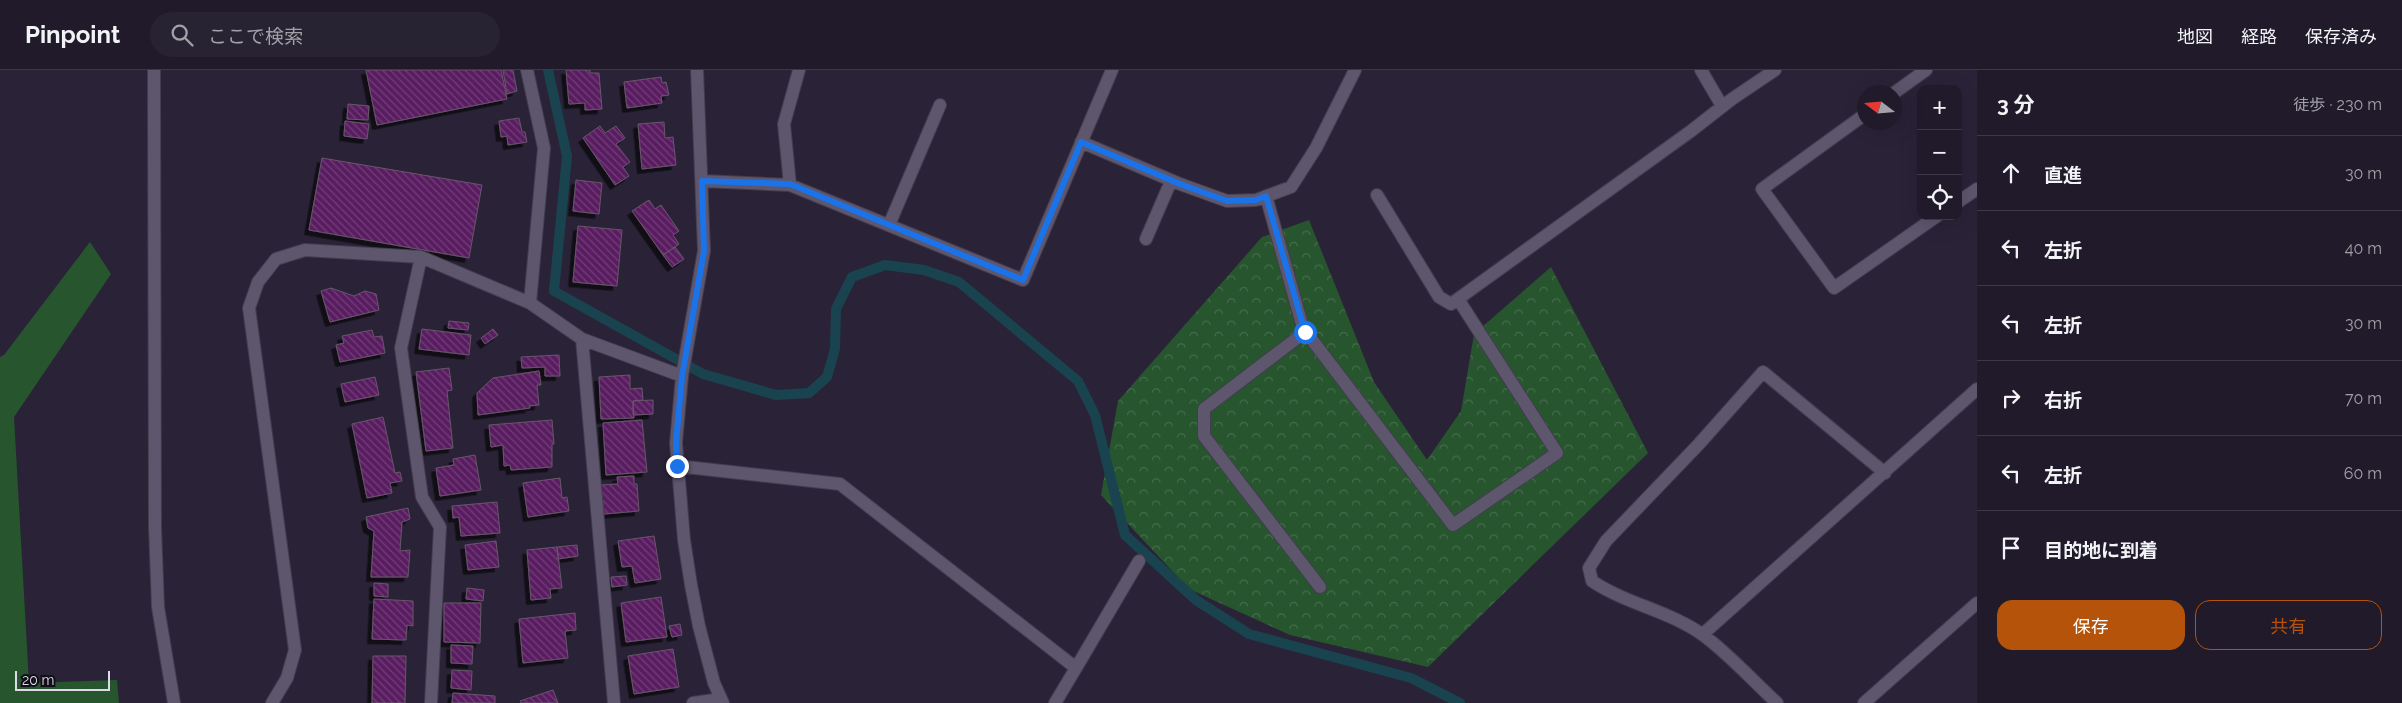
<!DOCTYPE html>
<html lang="ja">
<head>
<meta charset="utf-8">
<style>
  body { margin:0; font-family:Raleway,"Noto Sans JP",sans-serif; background:#282332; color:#f1f3f6 }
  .controls { position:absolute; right:15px; top:15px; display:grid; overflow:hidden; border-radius:10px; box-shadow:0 5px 20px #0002 }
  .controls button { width:45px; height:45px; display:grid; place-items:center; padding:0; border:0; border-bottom:1px solid #3d3847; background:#201a2a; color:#f1f3f6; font:25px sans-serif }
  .compass { position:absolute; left:1857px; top:15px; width:45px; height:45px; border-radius:50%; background:#201a2a; box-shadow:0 5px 20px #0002; rotate:286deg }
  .scale { position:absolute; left:15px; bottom:12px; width:95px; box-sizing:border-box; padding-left:5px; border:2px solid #dedae8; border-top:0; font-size:14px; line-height:18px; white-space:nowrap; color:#dedae8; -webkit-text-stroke:4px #110e18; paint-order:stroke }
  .stop { position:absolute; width:15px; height:15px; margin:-11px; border:4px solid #1a73e8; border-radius:50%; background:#fff }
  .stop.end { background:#1a73e8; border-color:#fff; box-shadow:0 1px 5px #0008 }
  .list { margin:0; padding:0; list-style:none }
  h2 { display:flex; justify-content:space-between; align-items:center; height:65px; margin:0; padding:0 20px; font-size:21px }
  h2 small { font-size:16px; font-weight:400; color:#a2a1a8 }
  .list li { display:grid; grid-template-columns:32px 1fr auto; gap:15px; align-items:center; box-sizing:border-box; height:75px; padding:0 20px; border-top:1px solid #3d3847 }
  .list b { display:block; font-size:19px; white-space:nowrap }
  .list em { font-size:16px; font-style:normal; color:#a2a1a8 }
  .actions { display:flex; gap:10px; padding:15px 20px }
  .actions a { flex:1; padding:11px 0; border:1px solid #b45309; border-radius:15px; text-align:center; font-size:18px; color:#b45309 }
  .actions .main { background:#b45309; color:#fff }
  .icon { flex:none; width:28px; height:28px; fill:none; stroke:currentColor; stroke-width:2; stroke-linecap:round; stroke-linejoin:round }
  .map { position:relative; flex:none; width:1977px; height:633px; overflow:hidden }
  header { display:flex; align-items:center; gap:30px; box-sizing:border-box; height:70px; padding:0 25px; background:#201a2a; border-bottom:1px solid #3d3847 }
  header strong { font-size:24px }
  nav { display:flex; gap:28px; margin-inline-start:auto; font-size:18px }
  .search { width:350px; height:45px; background:#282332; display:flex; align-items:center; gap:12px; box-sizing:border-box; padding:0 18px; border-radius:28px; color:#a2a1a8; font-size:19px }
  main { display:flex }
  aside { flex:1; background:#201a2a }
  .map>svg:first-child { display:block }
</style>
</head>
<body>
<header>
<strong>Pinpoint</strong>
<div class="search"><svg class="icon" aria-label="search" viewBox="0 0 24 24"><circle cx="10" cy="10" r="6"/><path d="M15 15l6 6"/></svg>ここで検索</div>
<nav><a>地図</a><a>経路</a><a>保存済み</a></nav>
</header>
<main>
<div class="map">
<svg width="1977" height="633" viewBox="0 0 1977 633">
  <defs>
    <pattern id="forest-crowns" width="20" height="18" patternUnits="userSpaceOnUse" patternTransform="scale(1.25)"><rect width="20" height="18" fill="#26552e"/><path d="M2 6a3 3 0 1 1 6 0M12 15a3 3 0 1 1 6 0" fill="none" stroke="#456d4c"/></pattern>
    <pattern id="building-back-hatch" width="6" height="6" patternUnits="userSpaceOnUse" patternTransform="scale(1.25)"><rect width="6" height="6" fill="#5a1e61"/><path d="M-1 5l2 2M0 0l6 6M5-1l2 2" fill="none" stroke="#713e78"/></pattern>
    <filter id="shadow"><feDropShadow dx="-4.5" dy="4.5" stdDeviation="0" flood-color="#0009"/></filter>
  </defs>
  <rect width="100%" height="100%" fill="#2a2338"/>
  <path fill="#26552e" d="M90 172 111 204 14 347 29 613 117 610 119 633H0V287L4 285Z"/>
  <path fill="url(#forest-crowns)" d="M1309 150 1374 312 1427 390 1461 341 1474 264 1551 197 1648 383 1428 597 1290 565 1189 519 1101 425 1118 331 1262 167Z"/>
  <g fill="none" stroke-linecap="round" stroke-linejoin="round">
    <path stroke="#19444f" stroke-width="10" d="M548 0 567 86 554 221 703 304 776 325 809 323 827 307 835 279 836 239 852 207 885 195 924 200 959 212 1078 311 1095 345 1125 465 1196 530 1249 564 1411 608 1460 633"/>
  </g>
  <path fill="url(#building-back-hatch)" stroke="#68566a" filter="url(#shadow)" d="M366 0H501L507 29 377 55Z
    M503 0H513L517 21 507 24Z
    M566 0H590V3H599L602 39 585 40V33L569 34Z
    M661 7 662 13 666 12 669 25 661 26 662 33 627 38 624 12Z
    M348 34 369 36 368 50 347 49Z
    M519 48 522 62H525L527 72 508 75 507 66 501 67 499 51Z
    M345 51 369 54 367 69 344 66Z
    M664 52 665 68 673 67 676 95 642 99 638 54Z
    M600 56 605 63 616 56 625 68 616 74 630 92 623 97 629 106 615 115 583 68Z
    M322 88 482 115 469 188 309 160Z
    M576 110 602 113 599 144 573 141Z
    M649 130 655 139 661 135 679 161 673 165 679 174 663 185 632 141Z
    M578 156 622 160 617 216 573 212Z
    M675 177 684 189 672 197 663 185Z
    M331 218 354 226 365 221 376 224 379 240 330 252 321 221Z
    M449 251 469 253 468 260 448 258Z
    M422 259 471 265 469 285 419 279Z
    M493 259 498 265 485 274 481 268Z
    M372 260 374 267 382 266 385 283 340 292 336 275 344 273 342 266Z
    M559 285 560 306H545V297L522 298 521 287Z
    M449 298 452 320 447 321 453 378 426 381 416 302Z
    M539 301 541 315H537L539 335 529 336 530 338 478 345 477 323 493 308Z
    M630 305V319L642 318 643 330 633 331 634 348 601 349 599 307Z
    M375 307 379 325 345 332 341 314Z
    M653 330V344L633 345V331Z
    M383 347 395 403 400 402 402 411 390 413 392 423 367 428 352 354Z
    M552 350 554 374H552V397L511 400 510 395 504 396 503 375 491 377 489 355Z
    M642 350 647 402 606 405 603 353Z
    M475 385 481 420 440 426 436 398 454 395 453 389Z
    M634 406V414H637L639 441 604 444 601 415 618 414 617 407Z
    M560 408 562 428 567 427 569 441 528 447 523 413Z
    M497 432 500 463 461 466 459 447 453 448 452 436Z
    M408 438 410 449 402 452 400 481 410 480 408 507H371L374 461 368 458 366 447Z
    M654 466 661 509 635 513 632 496 622 497 618 471Z
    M496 471 499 497 468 500 465 475Z
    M577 475 578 486 558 489 557 477Z
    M557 477 562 518 550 519 551 528 531 530 527 480Z
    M626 506 627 515 612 517 611 507Z
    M374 513 388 514V527L374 526Z
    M467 518 484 520 483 531 466 529Z
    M661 527 667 567 626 572 621 533Z
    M374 529 413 531V556L407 555 406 570 372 569Z
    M444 533H481L480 573 444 572Z
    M575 543 576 560 565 561 568 588 523 593 519 549Z
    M680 554 682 565 672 567 669 556Z
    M451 575 473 576 472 594 451 593Z
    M673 579 679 617 634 624 628 586Z
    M373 586H406L405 633H372Z
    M452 600 472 601 471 620 451 618Z
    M553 620 558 633H521L520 631Z
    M453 623 495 626V633H452Z"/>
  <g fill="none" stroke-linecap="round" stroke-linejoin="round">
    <g stroke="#443d4f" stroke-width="14">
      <path id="minor" d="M154 0 155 457 158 537 174 633
        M527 0 544 78 530 233 582 269 682 306
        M697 0 704 181 682 306 676 373 684 470 691 515 699 556 714 613 723 633
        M1701 0 1722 36
        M1894 23 1926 0
        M1864 45 1762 119 1834 218 1937 146
        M1081 72 1180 114 1227 131 1256 130 1291 117 1316 78 1355 0
        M702 111 790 115 1023 210 1112 0
        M790 115 784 54 799 0
        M1377 125 1439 227 1451 234 1691 61 1732 29 1775 0
        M1266 126 1303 258 1453 455 1557 383 1458 229
        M1958 132 1977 119
        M889 155 940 35
        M1146 169 1171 111
        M421 187 401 278 422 427 440 457 431 633
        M1305 262 1204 339V366L1320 517
        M582 269 614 633
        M677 396 840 414 1076 598 1055 633
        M1703 564 1977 319
        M1076 598 1139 491
        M272 633 287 608 295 580 249 238 258 212 276 189 305 180 421 187 530 233
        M693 633 721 629
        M1777 633C1753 611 1729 584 1703 565 1670 541 1626 534 1592 511L1589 498 1606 471 1699 374 1763 302 1885 403
        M1864 633 1977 533"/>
    </g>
    <use href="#minor" stroke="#5d566d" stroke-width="12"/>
  </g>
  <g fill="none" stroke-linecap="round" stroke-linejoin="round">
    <path stroke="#1a73e8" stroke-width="6" d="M677 396 676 373 682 306 704 181 702 111 790 114 1023 210 1081 72 1180 114 1227 131 1256 130 1266 126 1305 262"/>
  </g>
</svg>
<div class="controls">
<button>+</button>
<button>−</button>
<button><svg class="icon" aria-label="locate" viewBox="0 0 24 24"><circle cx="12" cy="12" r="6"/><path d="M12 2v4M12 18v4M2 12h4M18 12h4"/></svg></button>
</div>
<svg class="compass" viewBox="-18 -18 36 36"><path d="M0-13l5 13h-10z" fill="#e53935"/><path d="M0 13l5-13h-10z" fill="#a2a1a8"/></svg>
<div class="scale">20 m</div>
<div class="stop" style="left:1305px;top:262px"></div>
<div class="stop end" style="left:677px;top:396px"></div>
</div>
<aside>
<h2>3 分<small>徒歩 · 230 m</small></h2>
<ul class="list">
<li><svg class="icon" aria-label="ahead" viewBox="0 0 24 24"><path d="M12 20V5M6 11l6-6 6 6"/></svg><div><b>直進</b></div><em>30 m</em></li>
<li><svg class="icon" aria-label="left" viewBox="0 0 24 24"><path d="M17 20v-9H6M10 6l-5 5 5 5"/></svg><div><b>左折</b></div><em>40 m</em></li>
<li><svg class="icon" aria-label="left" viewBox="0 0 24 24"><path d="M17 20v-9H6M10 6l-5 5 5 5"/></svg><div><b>左折</b></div><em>30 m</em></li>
<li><svg class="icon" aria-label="right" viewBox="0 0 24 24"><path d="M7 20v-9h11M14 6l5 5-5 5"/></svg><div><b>右折</b></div><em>70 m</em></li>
<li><svg class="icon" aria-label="left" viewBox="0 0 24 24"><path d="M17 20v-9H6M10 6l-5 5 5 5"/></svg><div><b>左折</b></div><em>60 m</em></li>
<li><svg class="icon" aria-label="arrive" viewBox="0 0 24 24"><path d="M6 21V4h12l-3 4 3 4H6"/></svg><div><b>目的地に到着</b></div></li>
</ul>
<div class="actions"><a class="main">保存</a><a>共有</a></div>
</aside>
</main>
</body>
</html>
